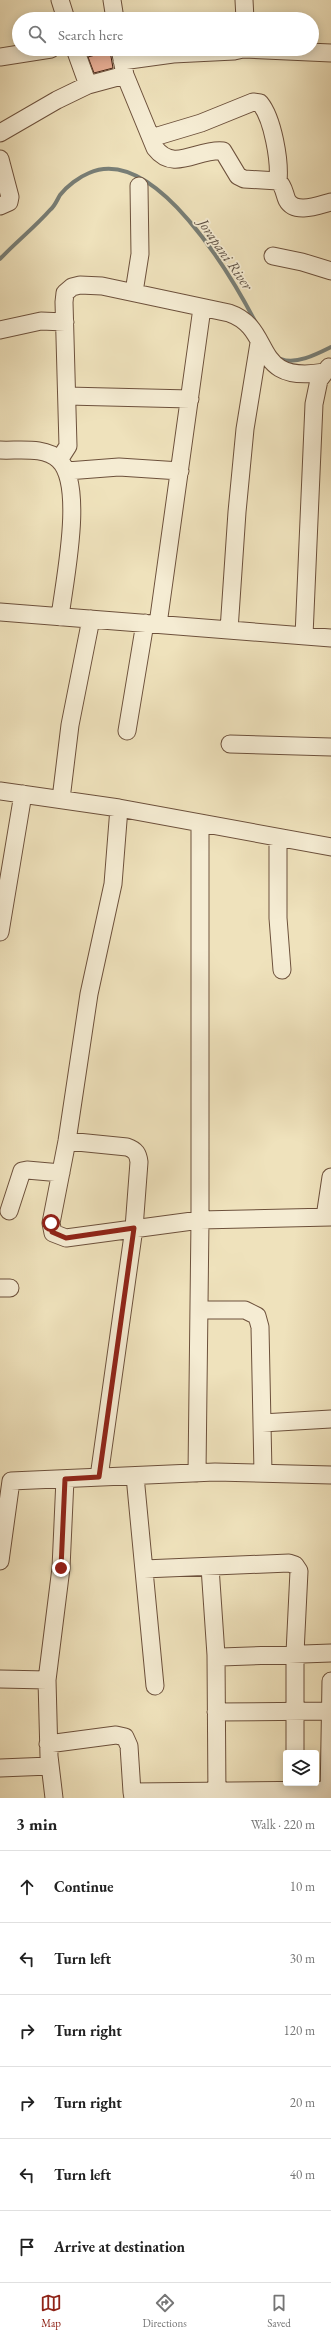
<!DOCTYPE html>
<html lang="en">
<head>
<meta charset="utf-8">
<style>
  body { margin:0; font-family:"EB Garamond",serif; background:#f6f6f6; color:#222 }
  .controls { position:absolute; right:12px; bottom:12px; display:grid; overflow:hidden; border-radius:4px; box-shadow:0 2px 10px #0003 }
  .controls button { width:36px; height:36px; display:grid; place-items:center; padding:0; border:0; border-bottom:1px solid #e0e0e0; background:#fff; color:#222; font:20px sans-serif }
  .stop { position:absolute; width:12px; height:12px; margin:-9px; border:3px solid #8f2418; border-radius:50%; background:#fff }
  .stop.end { background:#8f2418; border-color:#fff; box-shadow:0 1px 4px #0008 }
  .list { margin:0; padding:0; list-style:none }
  h2 { display:flex; justify-content:space-between; align-items:center; height:52px; margin:0; padding:0 16px; font-size:17px }
  h2 small { font-size:13px; font-weight:400; color:#767676 }
  .list li { display:grid; grid-template-columns:26px 1fr auto; gap:12px; align-items:center; box-sizing:border-box; height:72px; padding:0 16px; border-top:1px solid #e0e0e0 }
  .list b { display:block; font-size:15px; white-space:nowrap }
  .list em { font-size:13px; font-style:normal; color:#767676 }
  .icon { flex:none; width:22px; height:22px; fill:none; stroke:currentColor; stroke-width:2; stroke-linecap:round; stroke-linejoin:round }
  .map { position:relative; flex:none; width:331px; height:1798px; overflow:hidden }
  .search { position:absolute; background:#fff; box-shadow:0 2px 10px #0003; left:12px; right:12px; top:12px; height:44px; display:flex; align-items:center; gap:10px; box-sizing:border-box; padding:0 14px; border-radius:22px; color:#767676; font-size:15px }
  .sheet { height:484px; background:#fff }
  nav { display:flex; justify-content:space-around; align-items:center; box-sizing:border-box; height:56px; border-top:1px solid #e0e0e0; background:#fff; font-size:11px; color:#767676 }
  nav a { display:grid; justify-items:center; gap:2px }
  nav .on { color:#8f2418 }
  .map>svg:first-child { display:block }
</style>
</head>
<body>
<div class="map">
<svg width="331" height="1798" viewBox="0 0 331 1798">
  <rect width="100%" height="100%" fill="#efe2bc"/>
  <filter id="stains"><feTurbulence type="fractalNoise" baseFrequency=".005" numOctaves="4"/><feColorMatrix values="0 0 0 0 .2 0 0 0 0 .09 0 0 0 0 .02 0 0 0 .5 -.17"/></filter>
  <radialGradient id="worn" r=".72"><stop offset=".6" stop-color="#630" stop-opacity="0"/><stop offset="1" stop-color="#630" stop-opacity=".3"/></radialGradient>
  <g fill="none" stroke-linecap="round" stroke-linejoin="round">
    <path stroke="#787e76" stroke-width="4" d="M0 259C16 242 35 227 50 210 55 206 57 200 60 195 67 186 79 177 89 173 155 144 232 277 256 323
      M281 359C296 365 317 354 331 347"/>
  </g>
  <path fill="#e3aa90" stroke="#422112" d="M110 51 113 68 94 73 88 57Z"/>
  <g fill="none" stroke-linecap="round" stroke-linejoin="round">
    <g stroke="#6d513c" stroke-width="19">
      <path id="minor" d="M60 0 66 19
        M112 0 115 19
        M244 0 245 19
        M75 49 88 85
        M120 49 125 75 155 148C174 173 198 148 223 151L238 176 244 179 278 181C284 186 284 193 287 200 295 215 319 205 331 202
        M244 49 331 53
        M0 57 51 49
        M122 61 173 54 234 51 243 49
        M0 133 57 100 88 85 125 75
        M151 138 201 123 253 102 260 103C273 119 280 161 278 181
        M0 159 10 197 9 202 0 206
        M273 256 302 262 331 271
        M134 292 140 254 139 186
        M0 330 41 321 65 322
        M67 396 190 399
        M0 450C18 451 45 446 59 460 85 485 64 582 60 617
        M59 460 68 446 64 302 65 293 72 287 80 285 102 286 229 313C276 329 249 385 325 372
        M67 471 119 467 180 471
        M0 612 331 638
        M158 624 202 308
        M229 630 237 512 245 429 259 343
        M304 636 314 404 319 380 329 367
        M127 731 145 623
        M230 744 331 747
        M0 791 119 808 331 847
        M61 799 70 725 91 619
        M119 808 113 884 89 994 67 1141 51 1223 53 1233 66 1238 200 1220 331 1217
        M278 838V918L282 970
        M0 932 23 794
        M67 1141 127 1147C136 1150 138 1154 139 1162L134 1228 99 1477
        M9 1211 22 1171 27 1170 61 1173
        M325 1217 331 1177
        M0 1288H10
        M199 1310H245L257 1316 260 1327 263 1473
        M262 1423 331 1419
        M197 1473 200 1220V823
        M135 1476 155 1686
        M0 1561 11 1481 215 1472 331 1475
        M210 1567 216 1655 221 1657 331 1653
        M144 1569 289 1563 295 1565 299 1571 295 1653V1753
        M216 1655 217 1798
        M0 1679 47 1680
        M216 1712 331 1711
        M48 1744 116 1735 125 1737 129 1746 132 1792
        M0 1768 50 1766
        M54 1798 49 1756 47 1680 61 1568 65 1479
        M133 1798 132 1792 331 1790
        M329 1798 331 1681"/>
    </g>
    <use href="#minor" stroke="#f5ecd3" stroke-width="17"/>
  </g>
  <g fill="none" stroke-linecap="round" stroke-linejoin="round">
    <path stroke="#8f2418" stroke-width="5" d="M51 1223 52 1232 66 1238 134 1228 99 1477 65 1479 61 1568"/>
  </g>
  <g text-anchor="middle" dominant-baseline="central" stroke-width="3.5" stroke-linejoin="round" paint-order="stroke">
    <g font-size="15" font-style="italic" fill="#5d5044" stroke="#f5ecd3">
      <text transform="translate(226 254) rotate(55)">Jorapani River</text>
    </g>
  </g>
  <rect width="100%" height="100%" filter="url(#stains)"/>
  <rect width="100%" height="100%" fill="url(#worn)"/>
</svg>
<div class="controls">
<button><svg class="icon" aria-label="layers" viewBox="0 0 24 24"><path d="M12 4l9 5-9 5-9-5zM3 14l9 5 9-5"/></svg></button>
</div>
<div class="stop" style="left:51px;top:1223px"></div>
<div class="stop end" style="left:61px;top:1568px"></div>
<div class="search"><svg class="icon" aria-label="search" viewBox="0 0 24 24"><circle cx="10" cy="10" r="6"/><path d="M15 15l6 6"/></svg>Search here</div>
</div>
<section class="sheet">
<h2>3 min<small>Walk · 220 m</small></h2>
<ul class="list">
<li><svg class="icon" aria-label="ahead" viewBox="0 0 24 24"><path d="M12 20V5M6 11l6-6 6 6"/></svg><div><b>Continue</b></div><em>10 m</em></li>
<li><svg class="icon" aria-label="left" viewBox="0 0 24 24"><path d="M17 20v-9H6M10 6l-5 5 5 5"/></svg><div><b>Turn left</b></div><em>30 m</em></li>
<li><svg class="icon" aria-label="right" viewBox="0 0 24 24"><path d="M7 20v-9h11M14 6l5 5-5 5"/></svg><div><b>Turn right</b></div><em>120 m</em></li>
<li><svg class="icon" aria-label="right" viewBox="0 0 24 24"><path d="M7 20v-9h11M14 6l5 5-5 5"/></svg><div><b>Turn right</b></div><em>20 m</em></li>
<li><svg class="icon" aria-label="left" viewBox="0 0 24 24"><path d="M17 20v-9H6M10 6l-5 5 5 5"/></svg><div><b>Turn left</b></div><em>40 m</em></li>
<li><svg class="icon" aria-label="arrive" viewBox="0 0 24 24"><path d="M6 21V4h12l-3 4 3 4H6"/></svg><div><b>Arrive at destination</b></div></li>
</ul>
</section>
<nav>
<a class="on"><svg class="icon" aria-label="map" viewBox="0 0 24 24"><path d="M3 6l6-2 6 2 6-2v14l-6 2-6-2-6 2zM9 4v14M15 6v14"/></svg>Map</a>
<a><svg class="icon" aria-label="directions" viewBox="0 0 24 24"><path d="M12 3l9 9-9 9-9-9zM9 14v-3h6M13 9l2 2-2 2"/></svg>Directions</a>
<a><svg class="icon" aria-label="saved" viewBox="0 0 24 24"><path d="M7 4h10v16l-5-4-5 4z"/></svg>Saved</a>
</nav>
</body>
</html>
